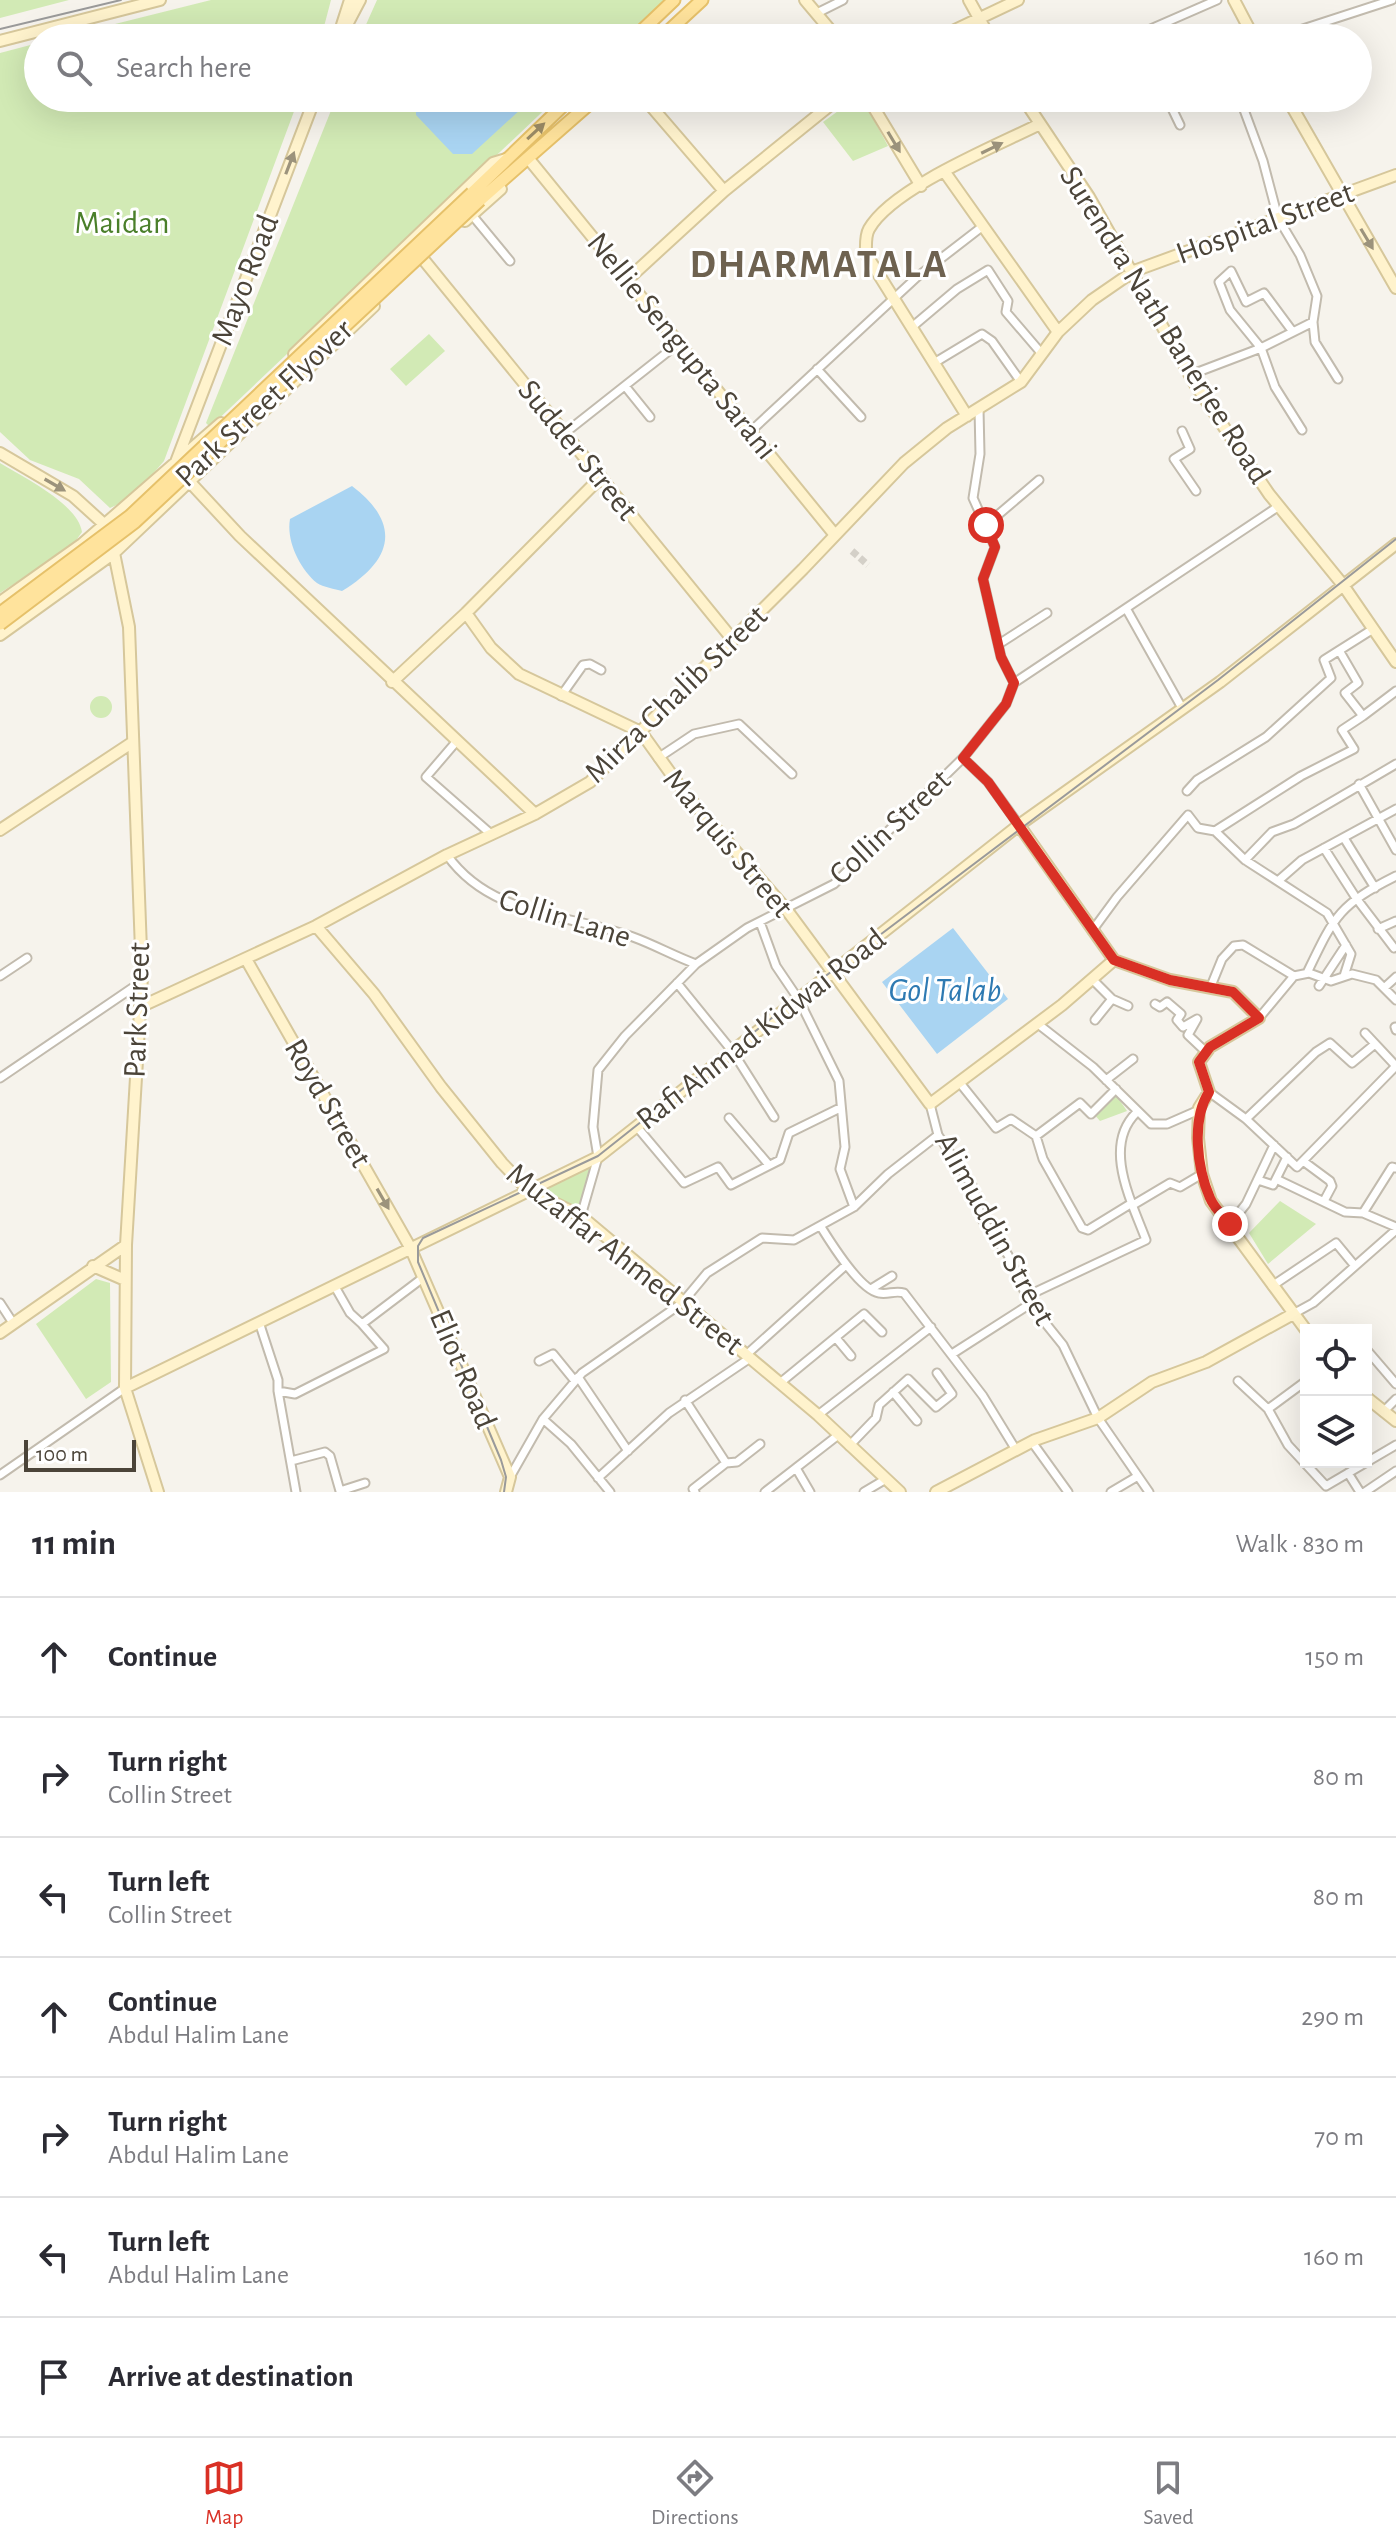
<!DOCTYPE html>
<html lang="en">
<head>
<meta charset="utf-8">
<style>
  body { margin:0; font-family:"Alegreya Sans",sans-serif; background:#f7f7f7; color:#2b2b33 }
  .controls { position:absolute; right:24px; bottom:24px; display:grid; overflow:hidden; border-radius:0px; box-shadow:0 8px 32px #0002 }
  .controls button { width:72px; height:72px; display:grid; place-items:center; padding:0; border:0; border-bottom:2px solid #e1e1e2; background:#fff; color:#2b2b33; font:40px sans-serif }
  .scale { position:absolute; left:24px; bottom:20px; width:112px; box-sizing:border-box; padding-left:8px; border:4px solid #4b4439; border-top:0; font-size:22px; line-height:28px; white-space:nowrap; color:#4b4439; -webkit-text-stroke:6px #fff; paint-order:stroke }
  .stop { position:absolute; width:24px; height:24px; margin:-18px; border:6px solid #d93025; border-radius:50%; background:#fff }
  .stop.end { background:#d93025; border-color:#fff; box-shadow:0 2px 8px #0008 }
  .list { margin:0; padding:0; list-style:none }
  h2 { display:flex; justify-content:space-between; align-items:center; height:104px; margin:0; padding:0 32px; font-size:34px }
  h2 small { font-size:26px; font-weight:400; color:#7c7c81 }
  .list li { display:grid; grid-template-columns:52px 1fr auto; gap:24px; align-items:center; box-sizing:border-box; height:120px; padding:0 32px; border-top:2px solid #e1e1e2 }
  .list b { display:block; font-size:30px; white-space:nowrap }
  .list p { margin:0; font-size:26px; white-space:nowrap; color:#7c7c81 }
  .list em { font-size:26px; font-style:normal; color:#7c7c81 }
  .icon { flex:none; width:44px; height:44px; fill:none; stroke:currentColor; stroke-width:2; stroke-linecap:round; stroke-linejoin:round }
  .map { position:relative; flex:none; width:1396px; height:1492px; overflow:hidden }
  .search { position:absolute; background:#fff; box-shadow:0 8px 32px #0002; left:24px; right:24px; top:24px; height:88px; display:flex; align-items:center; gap:20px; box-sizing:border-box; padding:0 28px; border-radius:44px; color:#7c7c81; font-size:30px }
  .sheet { height:944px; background:#fff }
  nav { display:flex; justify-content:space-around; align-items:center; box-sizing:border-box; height:112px; border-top:2px solid #e1e1e2; background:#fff; font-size:22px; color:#7c7c81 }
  nav a { display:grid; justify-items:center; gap:4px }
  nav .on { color:#d93025 }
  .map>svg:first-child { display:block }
</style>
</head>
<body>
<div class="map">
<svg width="1396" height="1492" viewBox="0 0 1396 1492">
  <rect width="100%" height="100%" fill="#f6f3ec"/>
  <path fill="#d2eab5" d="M0 0H69L0 18Z
    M211 0H331L321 38H59Z
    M377 0H668L625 38H360Z
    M38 43V98H299L164 461 132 498 110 508 79 479 30 460 0 432V53Z
    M336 98H557L210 427 206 423Z
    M856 98H862L888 146 853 161 823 122Z
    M429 334 445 351 406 386 390 369Z
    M0 463C23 477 78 504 82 532L72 546 0 593Z
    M90 707a11 11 0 1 1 22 0a11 11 0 1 1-22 0Z
    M1114 1092 1127 1111 1100 1121 1093 1113Z
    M593 1163 578 1209 535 1189Z
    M1280 1201 1316 1224 1268 1264 1249 1233Z
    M96 1279 110 1283 111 1382 86 1399 36 1324Z"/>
  <path fill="#a9d4f2" d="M487 24 509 28 518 38H473Z
    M416 98H533L472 154H453L416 115Z
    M352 486C402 524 393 560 342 591 335 589 323 587 317 583 300 569 286 541 290 519Z
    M953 928 1008 999 937 1054 882 982Z"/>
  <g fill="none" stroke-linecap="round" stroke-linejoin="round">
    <path stroke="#d4d0c8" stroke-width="7" stroke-dasharray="7 3.5" stroke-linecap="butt" d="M852 551 868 565"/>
    <g stroke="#c2bbae" stroke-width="11">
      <path id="street" d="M817 13 843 0
        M1130 38 1217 0
        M1275 38 1392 0
        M1167 98 1180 125
        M1247 98 1243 107 1263 161 1278 218 1300 255 1317 296 1313 322 1315 342 1338 379
        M472 215 510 261
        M912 327 957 289 988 270 1008 301 1006 312 1042 354
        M1293 332 1264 293 1246 302 1231 271 1219 282 1230 310 1261 348 1275 387 1302 430
        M934 363 982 334 992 341 1021 382
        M817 369 861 417
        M1190 375 1261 348 1313 322
        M625 386 650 417
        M979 409 980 454 973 498 995 547 983 579 1001 657 1014 683
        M751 431 917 277 983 226
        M1182 431 1190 449 1174 459 1196 491
        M565 433 679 343
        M986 525 1039 480
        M1127 610 1182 708
        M999 644 1047 613
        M1014 683 1279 506
        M561 696 583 665 590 664 601 670
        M1363 716 1396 691
        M456 742 426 777 492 835
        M658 758 694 734 739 724 792 774
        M963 758 988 782 1019 825
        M1359 784 1396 850
        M1187 791 1197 780 1266 737 1331 678 1324 660 1373 629
        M1215 831 1301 776 1354 749 1342 730 1363 716 1345 693 1358 683 1340 652
        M1344 838 1375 888
        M1324 848 1356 898 1394 948
        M447 855C491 917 567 913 633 937 655 945 674 956 696 964
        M1245 860 1272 832 1294 824 1396 764
        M1278 881 1302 860 1396 809
        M760 922 776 966 799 1000 839 1081 845 1147 840 1169 854 1207
        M1378 929 1396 921
        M1092 931 1117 897 1188 815 1198 828 1215 831 1245 860 1327 913 1351 954 1344 976
        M1307 973C1334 917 1338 905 1396 876
        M0 976 27 958
        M1092 979 1112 999 1095 1020
        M677 983 733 1052 774 1117
        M1211 986 1222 959 1234 946 1243 945 1294 976
        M1319 986 1346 945
        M1384 988 1396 977
        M1112 999 1128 1006
        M1155 1004 1160 1007 1167 1002 1181 1014 1177 1020 1183 1027 1197 1019 1188 1035 1206 1052
        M1259 1018 1294 976 1309 973 1331 981 1352 974 1376 980 1396 1000
        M1038 1024 1093 1067 1151 1124H1167L1199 1110
        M1395 1027 1396 1030
        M0 1078 141 982
        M1106 1080 1133 1059
        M960 1083 996 1128 1011 1119 1036 1136 1043 1159 1082 1228 1088 1230 1132 1203
        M1209 1092 1246 1119 1297 1167 1396 1066 1365 1033
        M930 1104 938 1135 973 1187 981 1218 1008 1255 1030 1304 1063 1345 1098 1418 1149 1492
        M729 1118 769 1165
        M1246 1119 1316 1052 1330 1043 1352 1063 1375 1044
        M637 1127 684 1183 718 1167 731 1185 780 1160 789 1133 840 1108
        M1036 1136 1080 1103 1091 1114 1116 1089
        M1303 1161 1330 1181 1332 1186 1324 1201
        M1276 1179 1345 1212 1363 1213 1396 1227
        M1258 1180 1273 1185 1287 1157
        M1133 1205 1170 1183 1180 1187 1202 1174
        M1363 1213 1392 1167 1396 1168
        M581 1216 598 1157 593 1127 598 1070 625 1036 696 964 747 928 834 884 963 758 1006 704 1014 683
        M1230 1224 1246 1204 1274 1145
        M821 1227C831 1243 860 1290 879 1293 888 1295 895 1290 904 1293L983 1396 1016 1450
        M334 1285 350 1313 362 1324
        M1272 1286 1336 1243 1355 1266
        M871 1289 892 1276
        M1027 1296 1146 1240C1132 1202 1102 1147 1136 1113
        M0 1303 13 1323
        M1293 1314 1313 1303 1396 1230
        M259 1322 278 1380V1391
        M836 1338 851 1356
        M1366 1349 1396 1384
        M952 1354 1030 1304
        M746 1355 846 1265
        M539 1361 553 1354 575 1381
        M578 1377 628 1451
        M1238 1381 1268 1409
        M1306 1381 1268 1409 1288 1445 1326 1486 1396 1445
        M780 1383 864 1314 882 1332
        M893 1392 917 1421
        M685 1400 726 1463 693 1489 695 1492
        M1383 1412 1396 1399
        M818 1415 931 1327
        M543 1419 571 1444 610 1492
        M1032 1442 1068 1492
        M849 1446 876 1418 879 1405 908 1379 936 1407 952 1394 937 1373
        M291 1461 325 1452 330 1456 340 1491 365 1483
        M726 1463 737 1462 760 1444
        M796 1468 810 1492
        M1348 1473 1360 1492
        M0 1475 125 1388
        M510 1477 543 1419 582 1373 682 1303 707 1273 762 1238 794 1240 854 1207 888 1174 938 1135
        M598 1478 669 1413 750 1358
        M296 1492 278 1391 295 1394 384 1349 362 1324 424 1277
        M765 1492 837 1436
        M864 1492 886 1479
        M1111 1492 1138 1476
        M1365 1492 1396 1471"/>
    </g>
    <g stroke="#d6c79b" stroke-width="14">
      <path id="secondary" d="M805 0 837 38
        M969 0 990 38
        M1234 0 1254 38
        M342 25 350 0
        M340 38 360 0
        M938 38 1018 0
        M0 41 160 0
        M644 98 724 191
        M868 98 921 186
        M1023 98 1089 197 1195 384 1269 494 1343 585 1396 662
        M1287 98 1396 288
        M528 158 835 535
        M944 171 1058 332
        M465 221 501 189
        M423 259 733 640
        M627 280 724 191 839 98
        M294 354 493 163 506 159
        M967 416 866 254C866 246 865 236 869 229 892 188 996 146 1040 124
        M0 453 73 496 105 525 114 553 129 627 142 977 126 1245 125 1388 158 1492
        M176 462 315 98
        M188 480 240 536 535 814
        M0 602 82 544 221 423
        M466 613 491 648 519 674 641 732 684 792 786 909 930 1104 1062 1005 1114 960
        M0 635 114 553 374 306
        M392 682 466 613 601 477
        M1019 825 1114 960 1170 980 1233 992 1259 1018 1210 1047 1199 1062 1209 1092 1199 1108 1198 1138 1202 1174 1211 1201 1306 1330
        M0 830 133 742
        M316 926 374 994 441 1087 502 1163 528 1190 581 1216 818 1415 900 1492
        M246 959 410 1247 510 1477 506 1492
        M140 1007 316 926 447 855 535 814 590 782 803 569 904 463 947 428 1021 382 1058 332 1092 300 1134 271 1396 175
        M93 1266 125 1280
        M0 1333 126 1245
        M125 1388 598 1157 1019 825 1220 682 1396 544
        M1366 1397 1396 1421
        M936 1492 1035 1440 1098 1418 1152 1382 1206 1362 1293 1314"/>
    </g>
    <g stroke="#e6c16a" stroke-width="15">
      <path id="primary" d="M634 38 674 0
        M661 38 702 0
        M472 193 571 98
        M480 200 596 98"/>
    </g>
    <use href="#street" stroke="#fff" stroke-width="7"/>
    <use href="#secondary" stroke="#fff3cd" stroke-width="10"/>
    <use href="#primary" stroke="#ffe39c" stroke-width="11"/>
    <path stroke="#9a9a9a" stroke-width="2" d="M0 29 121 0
      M504 1492 506 1477 501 1460 418 1262V1246L423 1238 598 1156 807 990 1218 680 1396 539"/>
    <g stroke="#e6c16a" stroke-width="15" stroke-linecap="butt">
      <path id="primary-bridge" d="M0 613 130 516 472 193
        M0 624 135 522 480 200"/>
    </g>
    <use href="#primary-bridge" stroke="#ffe39c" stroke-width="11"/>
  </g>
  <defs><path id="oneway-solid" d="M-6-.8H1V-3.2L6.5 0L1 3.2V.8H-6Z" transform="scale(2)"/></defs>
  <use fill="#9c8c66" href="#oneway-solid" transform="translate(536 131) rotate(-43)"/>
  <g fill="#9c937c">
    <use href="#oneway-solid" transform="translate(894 142) rotate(59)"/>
    <use href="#oneway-solid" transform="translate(992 148) rotate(-26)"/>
    <use href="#oneway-solid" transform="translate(290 163) rotate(-69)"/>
    <use href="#oneway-solid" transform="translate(1367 239) rotate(59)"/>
    <use href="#oneway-solid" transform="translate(55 485) rotate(30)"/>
    <use href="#oneway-solid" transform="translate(383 1199) rotate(60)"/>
  </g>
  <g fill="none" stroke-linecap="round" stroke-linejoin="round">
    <path stroke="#d93025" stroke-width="10" d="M986 525 995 547 983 579 1001 657 1014 683 1006 704 963 758 988 782 1114 960 1170 980 1233 992 1259 1018 1210 1047 1199 1062 1209 1092C1191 1120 1197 1168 1210 1198 1214 1208 1223 1216 1230 1224"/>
  </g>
  <g text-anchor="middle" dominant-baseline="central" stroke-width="6" stroke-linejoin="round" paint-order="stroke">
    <g font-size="32" fill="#4a7f2a" stroke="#fff">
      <text x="122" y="223">Maidan</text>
    </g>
    <g font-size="32" fill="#4b4439" stroke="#fff">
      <text transform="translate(1265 223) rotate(-20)">Hospital Street</text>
      <text transform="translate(245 280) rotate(-69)">Mayo Road</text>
      <text transform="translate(1165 325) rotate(58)">Surendra Nath Banerjee Road</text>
      <text transform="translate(682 346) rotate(51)">Nellie Sengupta Sarani</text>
      <text transform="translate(264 403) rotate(-43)">Park Street Flyover</text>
      <text transform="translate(578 450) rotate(51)">Sudder Street</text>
      <text transform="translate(676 694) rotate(-44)">Mirza Ghalib Street</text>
      <text transform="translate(890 827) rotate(-43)">Collin Street</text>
      <text transform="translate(728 843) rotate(50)">Marquis Street</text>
      <text transform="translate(565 918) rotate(17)">Collin Lane</text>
      <text transform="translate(137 1010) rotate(-88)">Park Street</text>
      <text transform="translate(761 1029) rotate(-38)">Rafi Ahmad Kidwai Road</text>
      <text transform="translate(328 1103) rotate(60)">Royd Street</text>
      <text transform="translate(995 1229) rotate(61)">Alimuddin Street</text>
      <text transform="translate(625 1259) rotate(38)">Muzaffar Ahmed Street</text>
      <text transform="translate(463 1369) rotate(67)">Eliot Road</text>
    </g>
    <g font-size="34" font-style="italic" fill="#2e7ab2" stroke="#fff">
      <text x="945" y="991">Gol Talab</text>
    </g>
    <g font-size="40" font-weight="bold" letter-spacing="2" fill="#6e6250" stroke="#fff">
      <text x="819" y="265">DHARMATALA</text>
    </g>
  </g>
</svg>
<div class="controls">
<button><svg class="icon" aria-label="locate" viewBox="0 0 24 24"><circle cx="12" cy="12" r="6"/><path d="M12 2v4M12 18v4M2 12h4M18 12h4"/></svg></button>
<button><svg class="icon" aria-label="layers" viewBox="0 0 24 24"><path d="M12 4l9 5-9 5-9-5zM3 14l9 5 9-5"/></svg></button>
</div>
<div class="scale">100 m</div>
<div class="stop" style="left:986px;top:525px"></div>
<div class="stop end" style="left:1230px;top:1224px"></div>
<div class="search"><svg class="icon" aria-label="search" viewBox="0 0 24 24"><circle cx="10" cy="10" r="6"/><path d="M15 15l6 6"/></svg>Search here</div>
</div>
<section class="sheet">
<h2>11 min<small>Walk · 830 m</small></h2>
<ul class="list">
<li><svg class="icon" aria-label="ahead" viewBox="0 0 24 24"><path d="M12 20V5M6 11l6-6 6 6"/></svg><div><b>Continue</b></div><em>150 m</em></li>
<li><svg class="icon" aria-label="right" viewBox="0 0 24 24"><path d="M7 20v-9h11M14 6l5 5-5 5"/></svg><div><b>Turn right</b><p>Collin Street</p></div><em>80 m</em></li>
<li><svg class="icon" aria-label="left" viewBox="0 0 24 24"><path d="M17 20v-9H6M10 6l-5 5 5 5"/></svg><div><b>Turn left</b><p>Collin Street</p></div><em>80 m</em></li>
<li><svg class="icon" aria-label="ahead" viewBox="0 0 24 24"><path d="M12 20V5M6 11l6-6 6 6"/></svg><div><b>Continue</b><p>Abdul Halim Lane</p></div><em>290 m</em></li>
<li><svg class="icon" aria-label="right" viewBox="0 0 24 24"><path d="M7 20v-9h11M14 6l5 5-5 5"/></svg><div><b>Turn right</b><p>Abdul Halim Lane</p></div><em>70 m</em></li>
<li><svg class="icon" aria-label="left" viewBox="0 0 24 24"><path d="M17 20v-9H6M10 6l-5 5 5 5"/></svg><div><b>Turn left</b><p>Abdul Halim Lane</p></div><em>160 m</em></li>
<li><svg class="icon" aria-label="arrive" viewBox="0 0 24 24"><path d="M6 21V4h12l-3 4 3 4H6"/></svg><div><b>Arrive at destination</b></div></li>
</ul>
</section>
<nav>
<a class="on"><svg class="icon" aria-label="map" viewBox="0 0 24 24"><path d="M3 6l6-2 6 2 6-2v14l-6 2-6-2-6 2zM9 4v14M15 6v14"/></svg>Map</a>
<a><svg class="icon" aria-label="directions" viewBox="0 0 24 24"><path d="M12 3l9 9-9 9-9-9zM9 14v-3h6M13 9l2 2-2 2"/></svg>Directions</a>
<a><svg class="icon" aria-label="saved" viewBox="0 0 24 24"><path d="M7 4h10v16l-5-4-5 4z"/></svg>Saved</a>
</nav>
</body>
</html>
